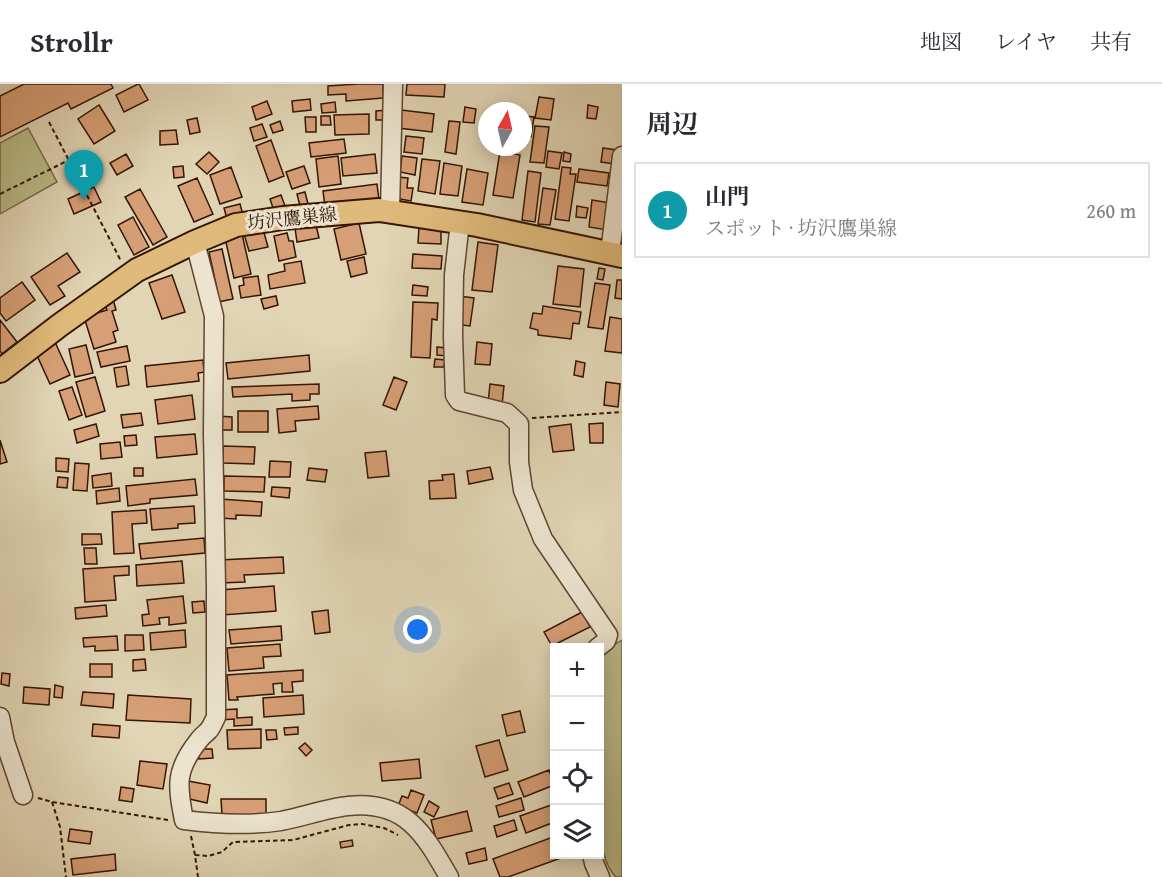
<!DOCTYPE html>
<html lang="ja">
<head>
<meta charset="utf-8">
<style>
  body { margin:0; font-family:"Gentium Book Plus","Noto Serif JP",serif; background:#f2f2f3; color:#2b2b33 }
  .controls { position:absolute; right:18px; bottom:18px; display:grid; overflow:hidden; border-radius:0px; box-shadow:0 3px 15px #0003 }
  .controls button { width:54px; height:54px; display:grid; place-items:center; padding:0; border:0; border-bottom:2px solid #e1e1e2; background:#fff; color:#2b2b33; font:30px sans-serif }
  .compass { position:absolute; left:478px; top:18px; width:54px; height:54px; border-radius:50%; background:#fff; box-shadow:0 3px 15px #0003; rotate:8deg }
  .you { position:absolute; left:418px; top:546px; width:21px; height:21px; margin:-15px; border:4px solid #fff; border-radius:50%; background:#1a73e8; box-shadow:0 0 0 9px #1a73e833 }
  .badge { display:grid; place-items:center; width:39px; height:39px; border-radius:50%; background:#8f2418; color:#fff; font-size:20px; font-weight:700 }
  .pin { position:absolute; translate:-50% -50px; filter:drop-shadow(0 2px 3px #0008) }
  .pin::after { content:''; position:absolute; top:32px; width:21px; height:18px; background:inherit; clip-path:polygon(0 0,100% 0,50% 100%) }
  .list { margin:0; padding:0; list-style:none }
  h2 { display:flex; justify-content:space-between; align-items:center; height:78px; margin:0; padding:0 24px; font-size:26px }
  h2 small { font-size:20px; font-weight:400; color:#7c7c81 }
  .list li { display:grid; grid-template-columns:39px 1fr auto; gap:18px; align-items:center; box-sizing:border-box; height:96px; margin:0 12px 12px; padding:0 12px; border:2px solid #e1e1e2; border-radius:0px }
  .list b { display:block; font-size:22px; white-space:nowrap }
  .list p { margin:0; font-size:20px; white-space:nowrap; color:#7c7c81 }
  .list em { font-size:20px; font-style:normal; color:#7c7c81 }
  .icon { flex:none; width:33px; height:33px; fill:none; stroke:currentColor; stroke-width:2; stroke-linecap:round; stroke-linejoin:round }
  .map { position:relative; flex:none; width:622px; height:793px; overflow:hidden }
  header { display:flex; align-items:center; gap:36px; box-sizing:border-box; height:84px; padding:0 30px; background:#fff; border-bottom:2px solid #e1e1e2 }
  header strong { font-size:28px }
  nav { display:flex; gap:33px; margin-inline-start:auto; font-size:21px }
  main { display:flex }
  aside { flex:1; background:#fff }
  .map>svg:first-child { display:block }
</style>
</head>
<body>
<header>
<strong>Strollr</strong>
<nav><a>地図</a><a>レイヤ</a><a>共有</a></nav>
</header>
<main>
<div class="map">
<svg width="622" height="793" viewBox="0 0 622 793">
  <rect width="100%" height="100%" fill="#e1d5b5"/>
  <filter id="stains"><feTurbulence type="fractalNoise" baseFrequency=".00333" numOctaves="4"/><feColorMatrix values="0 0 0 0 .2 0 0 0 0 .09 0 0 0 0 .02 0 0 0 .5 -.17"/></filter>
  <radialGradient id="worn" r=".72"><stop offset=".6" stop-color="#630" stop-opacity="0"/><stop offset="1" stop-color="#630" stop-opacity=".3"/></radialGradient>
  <path fill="#babb88" stroke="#776846" stroke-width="1.5" d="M28 44 57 98 0 130V59Z
    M622 556V793H616C605 782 603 766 600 752V569Z"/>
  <path fill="#d79f76" stroke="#341504" stroke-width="1.5" d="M24 0H111L113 4 71 25 68 19 0 53V12Z
    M138 0H139L148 16 124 28 116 11Z
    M358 0H383V14L346 17V10L328 11V2Z
    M407 0H445L444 13 406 11Z
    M539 13 554 15 551 36 535 34Z
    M310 15 311 26 293 28 292 17Z
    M267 17 272 30 256 36 252 23Z
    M335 18 336 28 322 29 321 20Z
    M99 21 115 47 94 60 78 35Z
    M588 21 598 23 596 35 587 34Z
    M465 23 476 25 474 39 463 38Z
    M387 26V36H376V27Z
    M401 26 434 30 432 48 398 44Z
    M369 30V50L335 51 334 31Z
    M321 32H330L331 41H321Z
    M523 32 534 33 531 53 523 52Z
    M305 33H316V48H306Z
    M197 34 200 48 190 50 187 36Z
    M280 37 283 46 273 49 270 41Z
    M449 37 460 38 456 70 445 68Z
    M262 40 267 53 254 57 250 44Z
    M535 42 549 43 544 79 530 78Z
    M176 46 178 60 160 61V47Z
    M406 52 424 54 422 70 404 68Z
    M344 55 346 69 311 73 309 59Z
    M271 56 284 92 269 98 256 62Z
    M603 64 617 66 615 80 601 78Z
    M500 67 520 71 513 114 493 111Z
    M548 67 562 69 559 85 546 83Z
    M209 68 219 78 207 90 196 80Z
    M564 68 571 70 570 78 563 77Z
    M126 70 133 82 117 91 110 79Z
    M375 70 377 89 343 92 341 74Z
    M338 72 341 100 319 103 316 75Z
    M402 72 417 74 415 91 400 88Z
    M422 75 440 77 435 110 418 107Z
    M444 79 462 82 458 112 440 110Z
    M183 82 184 93 174 94 173 83Z
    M304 82 310 99 292 105 286 88Z
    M231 83 242 113 220 120 210 91Z
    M562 83 571 84 570 90H576L569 137 555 135Z
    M467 85 488 89 483 121 462 118Z
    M579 85 609 89 607 102 577 98Z
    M528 87 541 89 535 138 522 136Z
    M397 93 408 94 407 104H413L411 117 394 114Z
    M197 94 213 130 194 138 178 102Z
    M377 100 379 116 325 123 323 107Z
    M94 103 101 118 74 130 68 115Z
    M543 104 556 106 550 141 538 140Z
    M140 105 167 153 153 161 125 113Z
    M305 108 308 120 300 122 297 110Z
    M281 111 285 122 274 127 270 115Z
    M592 116 611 119 607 146 589 143Z
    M240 120 243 131 227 135 224 124Z
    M577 122 588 124 586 134 576 133Z
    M133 133 149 163 134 171 118 141Z
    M359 139 366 170 341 176 334 145Z
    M316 141 319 154 297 158 295 144Z
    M419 143 441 144V160L418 159Z
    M263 145 268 163 249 167 244 150Z
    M287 149 289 157H293L296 173 279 177 274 152Z
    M242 150 251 190 234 194 225 154Z
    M478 158 498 161 492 208 472 206Z
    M222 165 233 215 213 219 210 206 217 205 209 168Z
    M67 169 80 188 58 202 65 212 50 221 31 193Z
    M413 170 442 172 441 185 412 184Z
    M364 173 367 189 351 193 347 177Z
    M301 177 305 199 270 205 268 191 285 187 284 180Z
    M558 182 584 185 580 223 553 220Z
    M599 184 605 185 603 196 597 195Z
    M172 191 185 228 162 235 149 199Z
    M258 192 261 211 241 214 239 202 244 201 243 194Z
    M617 196H622V215L615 214Z
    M22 198 35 216 6 237 0 229V214Z
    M595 199 610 201 603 245 588 243Z
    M413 201 428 203 427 212 412 211Z
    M276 212 278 221 264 225 261 215Z
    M458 212 474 214 470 242 455 240Z
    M113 215 116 226 112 227 118 246 113 248 116 258 94 265 84 233 107 226 104 218Z
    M413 218 438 219 437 236 432 235 430 274 411 273Z
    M543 222 581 228 579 240 573 239 571 255 538 251V246L530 244 533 229 542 230Z
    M610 233 622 235V269L605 267Z
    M0 236 17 258 2 270 0 267Z
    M55 258 70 291 50 300 35 267Z
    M477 258 492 260 490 281 475 280Z
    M86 261 93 289 75 293 69 265Z
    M127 262 130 277 101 283 97 268Z
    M437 263 447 264V272L437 271Z
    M309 271 310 287 228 295 226 279Z
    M435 275 445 276 444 283H434Z
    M203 276 204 288 198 289 199 297 147 303 145 282Z
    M576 277 585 279 583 293 574 291Z
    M126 282 129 301 117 303 114 284Z
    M95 293 105 327 86 333 76 298Z
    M394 293 407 298 396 326 383 321Z
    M606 298 620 300 618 323 604 321Z
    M319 300V310H310V316L292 317V310L233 313 232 303Z
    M490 300 504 302 502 321 488 319Z
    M72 303 82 331 69 336 59 307Z
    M192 311 195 335 158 340 155 316Z
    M318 322 319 335 295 337 296 347 279 349 277 325Z
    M238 327H268V348H238Z
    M141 329 143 341 123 344 121 331Z
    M217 332 232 333V346H217Z
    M603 339V359H590L589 340Z
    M96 340 99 352 77 359 74 346Z
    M571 340 574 366 553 368 549 343Z
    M195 350 197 370 157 374 155 353Z
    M136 351 137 361 125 362 124 352Z
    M0 356 7 378 0 380Z
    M120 358 122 373 101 375 100 360Z
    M223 362 255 363 254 380 223 379Z
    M386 367 389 392 368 394 365 369Z
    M56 374 69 375 68 388 56 387Z
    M270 377 291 378 290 393H269Z
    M75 379 89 380 87 407 73 406Z
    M490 383 493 395 469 400 467 387Z
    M134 384H143V392H134Z
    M309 384 327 386 325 398 307 396Z
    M111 389 112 402 93 404 92 392Z
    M454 390 456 414 430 415 429 397 443 396 442 391Z
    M224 392 265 393 264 408 224 407Z
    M58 393 68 394 67 404 57 403Z
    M195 395 197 411 150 415V419L128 422 126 402Z
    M272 403 290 404 289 414 271 412Z
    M119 404 120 417 97 420 96 407Z
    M220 415 262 418 261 432 236 431V435L219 434Z
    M194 422 195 439 178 440V444L152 446 150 425Z
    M146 426 147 439 132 440 134 469 114 470 112 428Z
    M82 450H101L102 460 82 461Z
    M204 454 205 469 141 475 139 460Z
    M84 464H96L97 480H85Z
    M283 473 284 489 244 491 245 498 220 499 219 476Z
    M182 477 184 499 137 502 136 481Z
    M129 482V491L114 492 116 516 85 518 83 485Z
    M274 502 276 527 222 531 220 506Z
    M183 512 186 539 169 541V533L159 534 160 540 143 542 142 531 149 530 147 516Z
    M204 517 205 528 193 529 192 518Z
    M106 521 107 532 76 535 75 524Z
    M328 526 330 548 315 550 312 528Z
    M582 528 590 543 552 562 544 548Z
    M281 542 282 556 231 560 229 546Z
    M185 546 186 563 151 566 150 549Z
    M125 551H143L144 566 125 567Z
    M117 552 118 566 95 567V562L84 563 83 554Z
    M280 560 281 572 263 573 264 584 229 587 227 564Z
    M145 575 146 586 133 587V576Z
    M90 580H112V593H90Z
    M303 586V597L292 598 293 608H282V599L273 600 274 610 237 613 238 616H229L227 591Z
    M2 589 10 590 9 602 1 600Z
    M55 601 63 603 62 614 54 613Z
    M24 603 50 605 49 621 23 619Z
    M83 608 114 610 113 624 81 621Z
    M128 611 191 615 190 639 126 636Z
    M303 611 304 630 264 633 263 614Z
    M237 625V634L252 633V641L234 642V635L221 636 220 626Z
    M520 627 525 648 507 652 502 631Z
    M93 640 120 642 119 654 92 652Z
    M298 643V650L285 651 284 644Z
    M261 645V664L228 665 227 646Z
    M266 646H276L277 655 267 656Z
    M499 656 508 686 485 693 476 662Z
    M305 659 312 666 306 672 299 664Z
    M198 665H212L213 674 199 675Z
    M419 675 421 694 382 697 380 679Z
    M140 677 167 680 163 705 137 701Z
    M549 686 554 701 524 713 518 698Z
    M188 697 210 701 207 719 185 714Z
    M509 699 513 710 498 715 494 704Z
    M121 703 134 705 132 718 119 716Z
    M411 706 424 711 417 729 398 722 402 712 408 714Z
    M521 714 524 726 499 733 496 722Z
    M221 715H266V731H222Z
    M429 717 439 723 434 733 424 728Z
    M554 720V733L551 734 552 739 526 749 520 732Z
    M467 727 472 747 436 755 431 736Z
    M514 736 517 746 497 753 494 742Z
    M70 745 92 748 90 760 68 757Z
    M553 753 554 770H560L561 774 508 793H500L493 775Z
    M352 756 353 762 341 764 340 758Z
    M485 764 487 776 469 780 466 769Z
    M115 770 116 786 73 791 71 775Z"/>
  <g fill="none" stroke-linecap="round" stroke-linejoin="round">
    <g stroke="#5f4530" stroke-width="21">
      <path id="minor" d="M390 127 393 0
        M460 138 454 191 453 252 455 311 459 317 507 329 519 340V378L523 406 543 455 608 551 606 557 597 564
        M195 158 214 232 213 349 216 503V633C214 637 212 642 209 646 206 649 202 652 199 656 175 686 177 701 184 736 216 740 249 742 281 737 303 733 327 724 348 722 405 716 424 749 449 793
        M610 169 622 72
        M0 633 5 658 23 711
        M592 770 594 779 600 793"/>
    </g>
    <g stroke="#341504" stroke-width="26">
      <path id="major" d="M0 287 60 241 137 186 195 158 236 141 283 134 379 126 477 141 622 172"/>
    </g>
    <path stroke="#341504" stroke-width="2" stroke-dasharray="4.5 3" stroke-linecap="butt" d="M49 38 121 177
      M0 110 69 76
      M532 334 622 328
      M38 714 52 718 168 736
      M52 718 60 743 66 793
      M191 752 195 771 198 793
      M195 771 208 772 222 768 233 758 293 756 349 741 362 740 384 744 398 751"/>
    <use href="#minor" stroke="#ece4cf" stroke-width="18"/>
    <use href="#major" stroke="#e0ba7a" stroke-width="22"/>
  </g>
  <g text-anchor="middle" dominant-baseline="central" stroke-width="6" stroke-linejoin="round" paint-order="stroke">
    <g font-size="18" fill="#341504" stroke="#ece4cf">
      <text transform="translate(292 134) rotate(-6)">坊沢鷹巣線</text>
    </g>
  </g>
  <rect width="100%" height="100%" filter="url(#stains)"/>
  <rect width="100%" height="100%" fill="url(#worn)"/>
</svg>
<div class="controls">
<button>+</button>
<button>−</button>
<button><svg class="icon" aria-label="locate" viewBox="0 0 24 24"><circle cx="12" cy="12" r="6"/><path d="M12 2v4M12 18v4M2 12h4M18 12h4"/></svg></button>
<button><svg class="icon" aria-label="layers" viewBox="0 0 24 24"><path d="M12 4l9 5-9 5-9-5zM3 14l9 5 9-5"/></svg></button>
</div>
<svg class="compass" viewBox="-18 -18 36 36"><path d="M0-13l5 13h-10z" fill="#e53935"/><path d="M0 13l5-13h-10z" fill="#7c7c81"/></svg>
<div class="you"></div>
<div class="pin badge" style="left:84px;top:116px;background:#0f9aa8">1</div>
</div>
<aside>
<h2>周辺<small></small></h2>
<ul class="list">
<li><span class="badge" style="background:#0f9aa8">1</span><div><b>山門</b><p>スポット · 坊沢鷹巣線</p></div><em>260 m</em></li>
</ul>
</aside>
</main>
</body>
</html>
